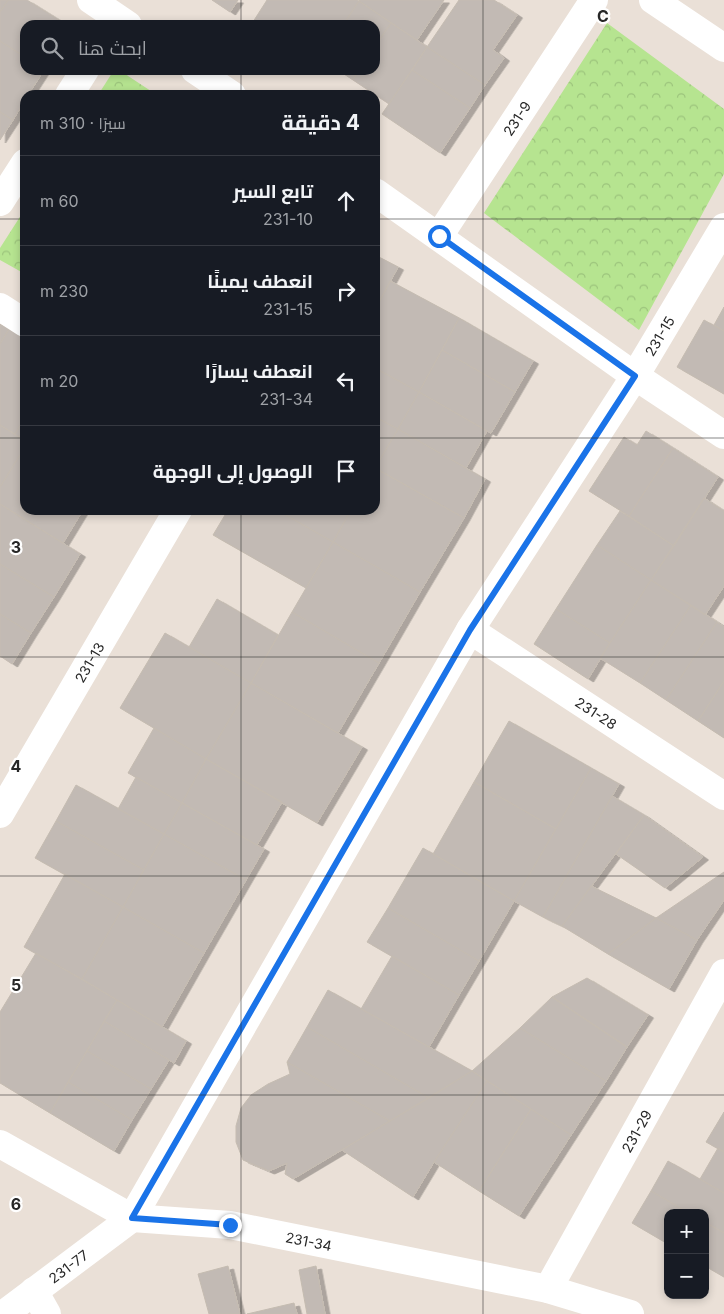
<!DOCTYPE html>
<html lang="ar">
<head>
<meta charset="utf-8">
<style>
  body { margin:0; font-family:Inter,Cairo,sans-serif; background:#20242c; color:#f1f3f6; direction:rtl }
  .controls { position:absolute; right:15px; bottom:15px; display:grid; overflow:hidden; border-radius:10px; box-shadow:0 2px 8px #0003 }
  .controls button { width:45px; height:45px; display:grid; place-items:center; padding:0; border:0; border-bottom:1px solid #363941; background:#171b24; color:#f1f3f6; font:25px sans-serif }
  .stop { position:absolute; width:15px; height:15px; margin:-11px; border:4px solid #1a73e8; border-radius:50%; background:#fff }
  .stop.end { background:#1a73e8; border-color:#fff; box-shadow:0 1px 5px #0008 }
  .list { margin:0; padding:0; list-style:none }
  h2 { display:flex; justify-content:space-between; align-items:center; height:65px; margin:0; padding:0 20px; font-size:21px }
  h2 small { font-size:16px; font-weight:400; color:#9ea1a6 }
  .list li { display:grid; grid-template-columns:32px 1fr auto; gap:15px; align-items:center; box-sizing:border-box; height:90px; padding:0 20px; border-top:1px solid #363941 }
  .list b { display:block; font-size:19px; white-space:nowrap }
  .list p { margin:0; font-size:16px; white-space:nowrap; color:#9ea1a6 }
  .list em { font-size:16px; font-style:normal; color:#9ea1a6 }
  .icon { flex:none; width:28px; height:28px; fill:none; stroke:currentColor; stroke-width:2; stroke-linecap:round; stroke-linejoin:round }
  .map { position:relative; flex:none; width:724px; height:1314px; overflow:hidden; direction:ltr }
  .search { position:absolute; background:#171b24; box-shadow:0 2px 8px #0003; left:20px; top:20px; width:360px; height:55px; display:flex; align-items:center; gap:12px; box-sizing:border-box; padding:0 18px; border-radius:15px; color:#9ea1a6; font-size:19px }
  .panel { position:absolute; background:#171b24; box-shadow:0 2px 8px #0003; left:20px; top:90px; width:360px; height:425px; border-radius:15px; direction:rtl }
  .map>svg:first-child { display:block }
</style>
</head>
<body>
<div class="map">
<svg width="724" height="1314" viewBox="0 0 724 1314">
  <defs>
    <pattern id="park-crowns" width="20" height="18" patternUnits="userSpaceOnUse" patternTransform="scale(1.25)"><rect width="20" height="18" fill="#b6e490"/><path d="M2 6a3 3 0 1 1 6 0M12 15a3 3 0 1 1 6 0" fill="none" stroke="#9cc47c"/></pattern>
    <filter id="shadow"><feDropShadow dx="5.5" dy="3" stdDeviation="0" flood-color="#0004"/></filter>
  </defs>
  <rect width="100%" height="100%" fill="#eae0d7"/>
  <path fill="url(#park-crowns)" d="M607 23 724 109V174L639 330 484 213Z
    M114 70H119L157 95H98Z
    M25 209V274L0 260V248Z"/>
  <path fill="#c2bab4" stroke="#c5bcb1" filter="url(#shadow)" d="M0 0H8L0 12Z
    M8 0H27L67 25H25V57L0 41V12Z
    M212 0H238L230 12Z
    M267 0H357L359 1 343 25H251Z
    M360 0H444L417 40 359 1Z
    M459 0H494L517 15 493 50 504 58 485 85 427 47Z
    M359 1 391 23 375 46V25H343Z
    M391 23 427 47 389 104 353 80 359 70H375V46Z
    M0 41 25 57V70H44L28 95H25V100L13 120 0 112Z
    M427 47 485 85 470 108 412 70Z
    M338 70H359L353 80Z
    M412 70 470 108 440 153 382 114Z
    M0 112 13 120 0 140Z
    M375 255 398 267 375 310Z
    M390 281 459 318 419 392 375 368V310Z
    M724 307V331L714 325Z
    M459 318 533 361 515 392 442 350Z
    M704 320 724 331V394L677 367Z
    M0 324 9 329 0 344Z
    M9 329 25 339V417L15 434 0 425V344Z
    M442 350 515 392 491 433 419 392Z
    M375 368 419 392 398 429 375 417Z
    M419 392 487 431 466 468 398 429Z
    M25 417V441L15 434Z
    M375 417 398 429 375 468Z
    M0 425 25 441V447L0 487Z
    M398 429 485 479 464 518 375 468Z
    M646 431 673 448 629 516 589 491 624 437 637 445Z
    M25 447V510H83L63 543 0 504V487Z
    M673 448 718 477 674 546 629 516Z
    M375 468 464 518 420 592 333 542 351 510H375Z
    M704 498 724 511V586L705 615 651 580Z
    M0 504 80 554 54 597 0 564Z
    M228 510H277L333 542 306 588 213 535Z
    M277 510H351L333 542Z
    M620 511 674 546 651 580 597 545Z
    M333 542 420 592 379 663 292 612Z
    M597 545 651 580 610 643 556 609Z
    M0 564 54 597 31 633 0 614Z
    M651 580 691 605 640 683 600 658Z
    M217 599 278 635 251 683 189 647Z
    M691 605 717 622 666 700 640 683Z
    M556 609 610 643 588 679 534 644Z
    M292 612 379 663 338 733 251 683Z
    M0 614 31 633 12 664 0 656Z
    M717 622 724 627V681L698 721 666 700Z
    M165 633 251 683 206 759 120 708Z
    M724 681V738L698 721Z
    M251 683 362 747 317 823 206 759Z
    M509 721 591 768 556 829 474 782Z
    M154 728 206 759 182 803 128 773Z
    M206 759 282 802 257 845 182 803Z
    M591 768 619 784 543 917 514 901Z
    M136 777 182 803 164 834 118 809Z
    M474 782 556 829 514 901 433 854Z
    M76 785 164 834 144 870 56 821Z
    M612 796 644 815 562 926 543 917Z
    M182 803 264 849 246 880 164 834Z
    M644 815 703 857 665 888 616 854Z
    M56 821 144 870 123 907 35 858Z
    M164 834 246 880 204 953 123 907Z
    M423 848 514 901 479 961 388 908Z
    M724 872V900L697 940 656 918Z
    M65 874 123 907 82 979 24 947Z
    M591 886 656 918 608 954 562 926Z
    M123 907 204 953 162 1027 82 979Z
    M388 908 479 961 459 995 367 942Z
    M656 918 697 940 669 989 608 954Z
    M36 953 117 1000 50 1113 0 1083V1012Z
    M392 956 459 995 429 1047 361 1009Z
    M587 978 648 1015 627 1047 552 997Z
    M328 990 429 1047 472 1071 429 1098 307 1027Z
    M552 997 627 1047 606 1081 520 1028Z
    M117 1000 186 1041 174 1063 104 1021Z
    M104 1021 169 1060 151 1089 87 1051Z
    M307 1027 429 1098 390 1121 287 1062Z
    M520 1028 606 1081 571 1135 472 1071Z
    M87 1051 151 1089 132 1120 68 1082Z
    M287 1062 390 1121 293 1179 285 1174 287 1163 269 1171 243 1160 236 1142V1126L241 1108 251 1095 268 1084 290 1074Z
    M472 1071 487 1081 434 1162 413 1197 342 1150Z
    M487 1081 531 1109 479 1191 434 1162Z
    M68 1082 132 1120 114 1151 50 1113Z
    M531 1109 571 1135 519 1216 479 1191Z
    M724 1112V1152L706 1142Z
    M718 1148 724 1152V1193L700 1179Z
    M668 1161 724 1193V1233L705 1222V1213H689L651 1191Z
    M651 1191 689 1213H668V1244L632 1223Z
    M705 1222 724 1233V1277L705 1266Z
    M228 1266 240 1314H209L198 1274Z
    M316 1266 325 1314H307L299 1270Z
    M294 1303 297 1314H247Z"/>
  <g fill="none" stroke-linecap="round" stroke-linejoin="round">
    <g stroke="#fff" stroke-width="28">
      <path d="M91 0 128 25"/>
      <path d="M653 0 724 48"/>
      <path d="M195 70 232 95"/>
      <path d="M69 95 85 70"/>
      <path d="M375 192 635 376 724 435"/>
      <path d="M0 202 25 163"/>
      <path id="s1" d="M439 236 594 0"/>
      <path d="M0 307 25 323"/>
      <path id="s2" d="M470 630 724 796"/>
      <path id="s3" d="M0 814 178 510"/>
      <path id="s4" d="M0 1144 132 1218 230 1225 548 1289 630 1314"/>
      <path id="s5" d="M548 1289 724 973"/>
      <path d="M34 1291 47 1314"/>
      <path id="s6" d="M4 1314 132 1218 470 630 635 376 724 227"/>
    </g>
  </g>
  <g fill="none" stroke-linecap="round" stroke-linejoin="round">
    <path stroke="#1a73e8" stroke-width="6" d="M230 1225 132 1218 470 630 635 376 439 236"/>
  </g>
  <path fill="none" stroke="#272727" stroke-width="1" stroke-opacity="0.55" d="M241 0V25M483 0V1314M241 70V95M0 219H25M375 219H724M0 438H25M375 438H724M241 510V1314M0 657H724M0 876H724M0 1095H724"/>
  <g text-anchor="middle" dominant-baseline="central" stroke-width="4.5" stroke-linejoin="round" paint-order="stroke">
    <g font-size="14" fill="#272727" stroke="#fff">
      <text stroke="none"><textPath href="#s1" startOffset="141">231-9</textPath></text>
      <text stroke="none"><textPath href="#s6" startOffset="1188">231-15</textPath></text>
      <text stroke="none"><textPath href="#s3" startOffset="176">231-13</textPath></text>
      <text stroke="none"><textPath href="#s2" startOffset="151">231-28</textPath></text>
      <text stroke="none"><textPath href="#s5" startOffset="181">231-29</textPath></text>
      <text stroke="none"><textPath href="#s4" startOffset="330">231-34</textPath></text>
      <text stroke="none"><textPath href="#s6" startOffset="80">231-77</textPath></text>
    </g>
  </g>
  <g font-size="16" text-anchor="middle" font-weight="bold" fill="#272727" stroke="#fff" stroke-width="4.5" stroke-linejoin="round" paint-order="stroke">
    <text x="603" y="22">C</text>
    <text x="16" y="553">3</text>
    <text x="16" y="772">4</text>
    <text x="16" y="991">5</text>
    <text x="16" y="1210">6</text>
  </g>
</svg>
<div class="controls">
<button>+</button>
<button>−</button>
</div>
<div class="stop" style="left:439px;top:236px"></div>
<div class="stop end" style="left:230px;top:1225px"></div>
<div class="search"><svg class="icon" aria-label="search" viewBox="0 0 24 24"><circle cx="10" cy="10" r="6"/><path d="M15 15l6 6"/></svg>ابحث هنا</div>
<section class="panel">
<h2>4 دقيقة<small>سيرًا · 310 m</small></h2>
<ul class="list">
<li><svg class="icon" aria-label="ahead" viewBox="0 0 24 24"><path d="M12 20V5M6 11l6-6 6 6"/></svg><div><b>تابع السير</b><p>231-10</p></div><em>60 m</em></li>
<li><svg class="icon" aria-label="right" viewBox="0 0 24 24"><path d="M7 20v-9h11M14 6l5 5-5 5"/></svg><div><b>انعطف يمينًا</b><p>231-15</p></div><em>230 m</em></li>
<li><svg class="icon" aria-label="left" viewBox="0 0 24 24"><path d="M17 20v-9H6M10 6l-5 5 5 5"/></svg><div><b>انعطف يسارًا</b><p>231-34</p></div><em>20 m</em></li>
<li><svg class="icon" aria-label="arrive" viewBox="0 0 24 24"><path d="M6 21V4h12l-3 4 3 4H6"/></svg><div><b>الوصول إلى الوجهة</b></div></li>
</ul>
</section>
</div>
</body>
</html>
